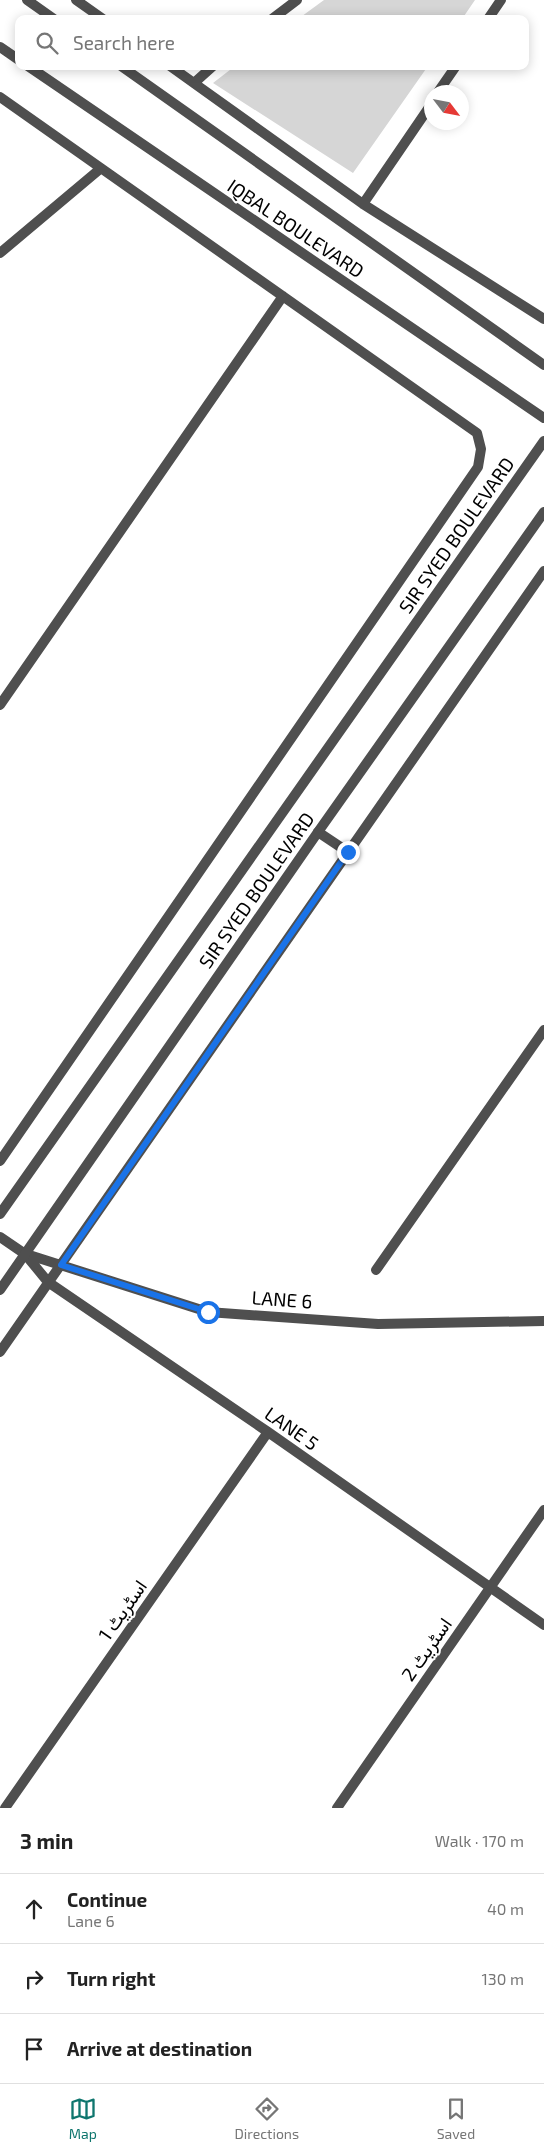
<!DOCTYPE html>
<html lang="en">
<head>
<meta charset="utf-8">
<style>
  body { margin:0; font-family:"Exo 2",Vazirmatn,sans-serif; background:#f6f6f6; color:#222 }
  .compass { position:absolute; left:424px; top:85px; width:45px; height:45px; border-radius:50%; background:#fff; box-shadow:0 2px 12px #0003; rotate:122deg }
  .stop { position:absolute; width:15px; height:15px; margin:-11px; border:4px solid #1a73e8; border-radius:50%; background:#fff }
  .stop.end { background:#1a73e8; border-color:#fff; box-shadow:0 1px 5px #0008 }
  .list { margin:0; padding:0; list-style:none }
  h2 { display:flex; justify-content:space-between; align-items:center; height:65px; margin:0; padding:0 20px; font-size:21px }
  h2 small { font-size:16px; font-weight:400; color:#767676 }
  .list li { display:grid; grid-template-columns:32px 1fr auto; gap:15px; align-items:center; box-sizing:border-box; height:70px; padding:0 20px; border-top:1px solid #e0e0e0 }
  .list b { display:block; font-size:19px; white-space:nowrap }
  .list p { margin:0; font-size:16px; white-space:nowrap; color:#767676 }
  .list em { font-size:16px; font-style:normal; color:#767676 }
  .icon { flex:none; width:28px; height:28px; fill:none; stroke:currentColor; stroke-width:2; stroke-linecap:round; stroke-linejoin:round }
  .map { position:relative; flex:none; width:544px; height:1808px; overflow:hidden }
  .search { position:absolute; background:#fff; box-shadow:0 2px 12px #0003; left:15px; right:15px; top:15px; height:55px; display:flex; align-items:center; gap:12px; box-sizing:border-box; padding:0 18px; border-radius:10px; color:#767676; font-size:19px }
  .sheet { height:275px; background:#fff }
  nav { display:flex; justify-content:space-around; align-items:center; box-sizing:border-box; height:70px; border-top:1px solid #e0e0e0; background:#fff; font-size:14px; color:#767676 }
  nav a { display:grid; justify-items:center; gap:2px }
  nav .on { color:#0f766e }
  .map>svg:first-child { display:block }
</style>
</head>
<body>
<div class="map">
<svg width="544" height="1808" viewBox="0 0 544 1808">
  <rect width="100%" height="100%" fill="#fff"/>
  <path fill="#d6d6d6" d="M324 0H475L462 19H298Z
    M235 66H428L353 173 213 83Z"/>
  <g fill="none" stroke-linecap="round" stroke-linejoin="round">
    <path stroke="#4f4f4f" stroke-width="10" d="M318 832 348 852"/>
    <path stroke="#4f4f4f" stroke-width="10" d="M76 0 103 19
      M272 19 297 0
      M488 19 501 0
      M170 66 363 204 544 319
      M194 83 213 66
      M438 92 456 66
      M0 97 477 433 481 449 478 467 0 1161
      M363 204 432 103
      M0 253 100 169
      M0 705 283 296
      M0 1237 25 1254 48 1282 268 1432 544 1625
      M26 1254 208 1312 378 1324 544 1321
      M376 1270 544 1030
      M0 1352 544 571
      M5 1808 268 1432
      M337 1808 544 1510"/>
    <path stroke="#4f4f4f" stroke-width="10" d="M27 0 54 19
      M0 47 19 60
      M28 66 544 418
      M121 66 544 365
      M0 1214 544 441
      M0 1290 318 832 544 512"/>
  </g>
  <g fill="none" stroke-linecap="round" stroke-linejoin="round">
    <path stroke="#1a73e8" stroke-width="6" d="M208 1312 61 1265 348 852"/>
  </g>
  <g text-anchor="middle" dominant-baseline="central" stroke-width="4" stroke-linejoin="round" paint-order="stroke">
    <g font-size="19" fill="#000" stroke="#fff">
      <text transform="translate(296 228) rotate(34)">IQBAL BOULEVARD</text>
      <text transform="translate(456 535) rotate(-55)">SIR SYED BOULEVARD</text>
      <text transform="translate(256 890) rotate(-55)">SIR SYED BOULEVARD</text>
      <text transform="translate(282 1299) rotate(4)">LANE 6</text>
      <text transform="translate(292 1428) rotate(35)">LANE 5</text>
      <text transform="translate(122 1610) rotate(-55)">اسٹریٹ 1</text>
      <text transform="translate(426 1649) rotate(-55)">اسٹریٹ 2</text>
    </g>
  </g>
</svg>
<svg class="compass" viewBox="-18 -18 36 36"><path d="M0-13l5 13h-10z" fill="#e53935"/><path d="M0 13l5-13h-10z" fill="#767676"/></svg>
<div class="stop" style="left:208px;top:1312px"></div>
<div class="stop end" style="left:348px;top:852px"></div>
<div class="search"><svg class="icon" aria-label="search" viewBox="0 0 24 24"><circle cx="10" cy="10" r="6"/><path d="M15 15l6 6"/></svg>Search here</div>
</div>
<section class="sheet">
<h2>3 min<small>Walk · 170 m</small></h2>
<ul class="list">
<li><svg class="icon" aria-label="ahead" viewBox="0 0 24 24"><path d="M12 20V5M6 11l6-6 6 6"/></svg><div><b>Continue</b><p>Lane 6</p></div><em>40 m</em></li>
<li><svg class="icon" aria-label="right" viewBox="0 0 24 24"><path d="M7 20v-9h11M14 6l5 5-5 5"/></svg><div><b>Turn right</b></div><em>130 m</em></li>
<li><svg class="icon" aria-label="arrive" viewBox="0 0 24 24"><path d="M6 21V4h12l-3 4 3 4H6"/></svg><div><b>Arrive at destination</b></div></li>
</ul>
</section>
<nav>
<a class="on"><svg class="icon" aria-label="map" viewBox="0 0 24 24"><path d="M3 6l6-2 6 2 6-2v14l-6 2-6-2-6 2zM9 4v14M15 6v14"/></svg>Map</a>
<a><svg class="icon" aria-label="directions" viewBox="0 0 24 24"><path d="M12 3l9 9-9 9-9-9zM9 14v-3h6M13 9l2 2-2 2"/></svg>Directions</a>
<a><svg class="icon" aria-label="saved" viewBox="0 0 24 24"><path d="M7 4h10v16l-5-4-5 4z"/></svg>Saved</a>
</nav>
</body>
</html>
